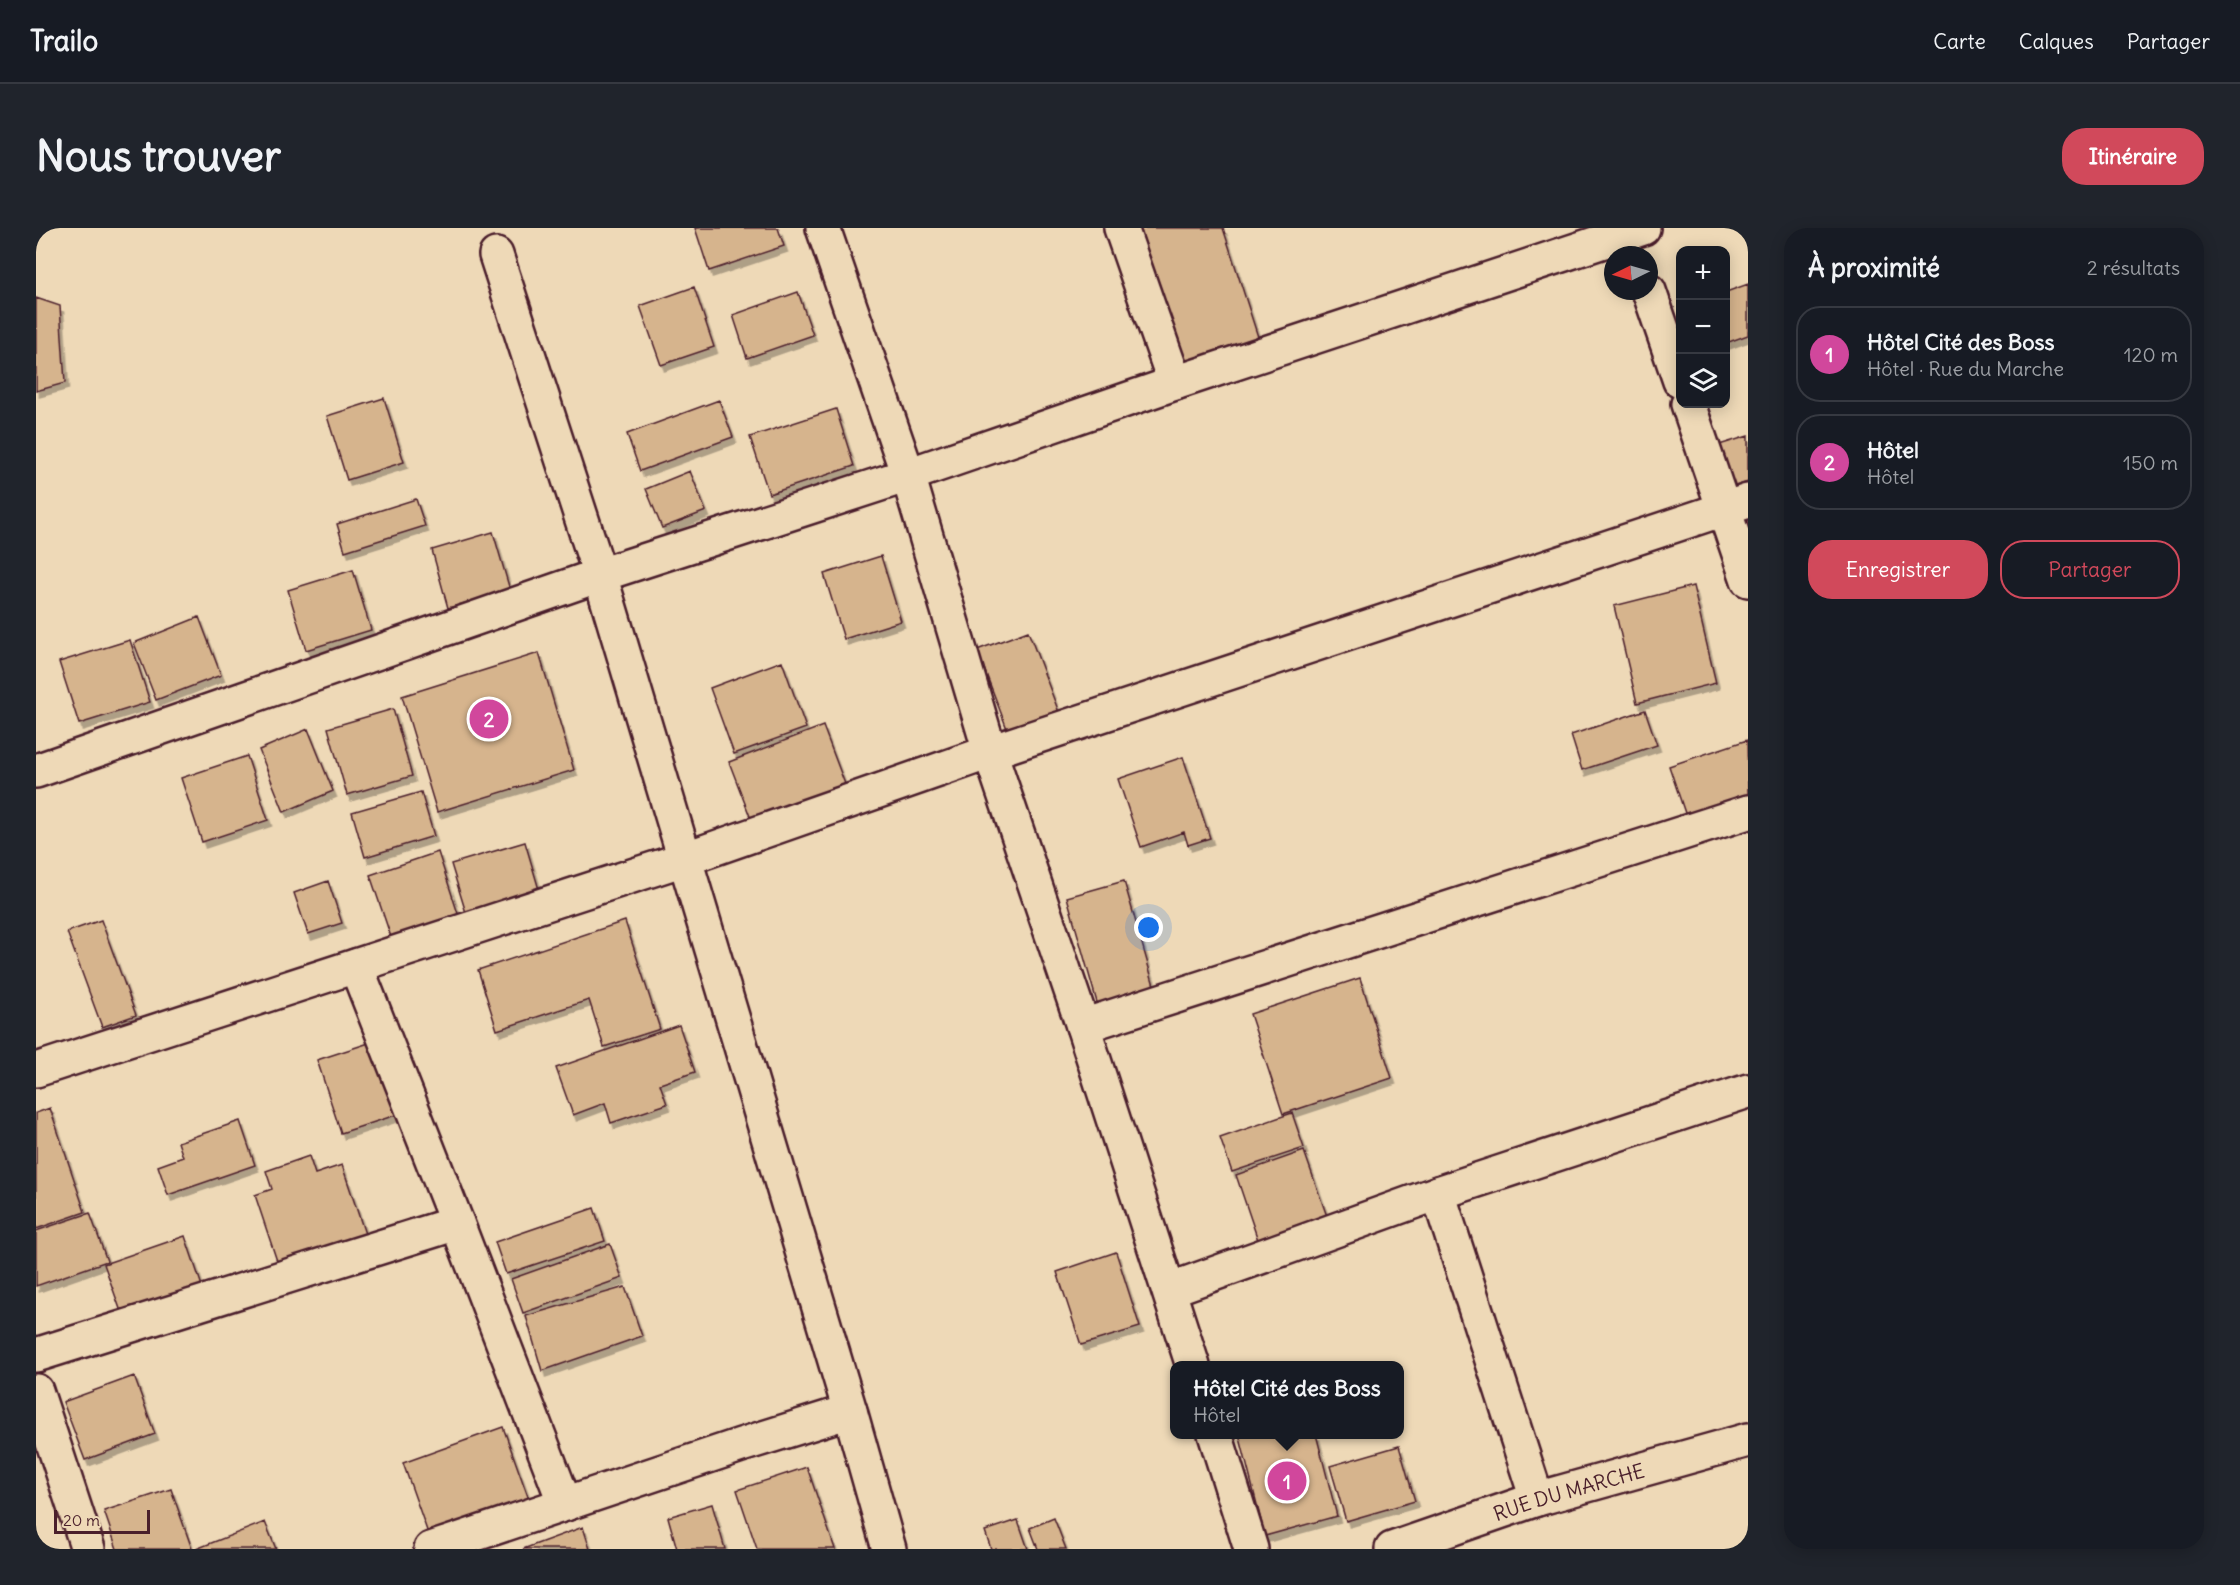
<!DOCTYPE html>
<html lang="fr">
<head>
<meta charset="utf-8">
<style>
  body { margin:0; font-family:Delius,sans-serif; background:#20242c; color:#f1f3f6 }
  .controls { position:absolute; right:18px; top:18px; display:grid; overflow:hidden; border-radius:12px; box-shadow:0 3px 15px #0003 }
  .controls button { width:54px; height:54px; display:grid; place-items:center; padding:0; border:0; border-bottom:2px solid #363941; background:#171b24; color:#f1f3f6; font:30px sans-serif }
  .compass { position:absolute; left:1568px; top:18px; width:54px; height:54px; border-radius:50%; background:#171b24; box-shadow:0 3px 15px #0003; rotate:265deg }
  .scale { position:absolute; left:18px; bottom:15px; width:96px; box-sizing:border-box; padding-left:6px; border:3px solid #4a1f2b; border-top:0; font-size:16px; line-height:21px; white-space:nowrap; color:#4a1f2b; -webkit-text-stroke:4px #eed9b7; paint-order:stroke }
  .you { position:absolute; left:1113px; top:700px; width:21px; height:21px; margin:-15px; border:4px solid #fff; border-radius:50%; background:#1a73e8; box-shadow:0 0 0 9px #1a73e833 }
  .badge { display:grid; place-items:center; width:39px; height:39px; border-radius:50%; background:#d1495b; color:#fff; font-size:20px; font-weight:700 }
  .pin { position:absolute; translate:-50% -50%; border:3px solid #fff; box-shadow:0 2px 6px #0006 }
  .popup { position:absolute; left:1134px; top:1133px; width:234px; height:78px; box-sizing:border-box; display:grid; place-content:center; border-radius:12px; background:#171b24; filter:drop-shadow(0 2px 4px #0005); font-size:20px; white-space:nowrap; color:#9ea1a6 }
  .popup b { font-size:22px; color:#f1f3f6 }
  .popup::after { content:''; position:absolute; left:50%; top:100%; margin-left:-12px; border:12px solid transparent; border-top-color:#171b24 }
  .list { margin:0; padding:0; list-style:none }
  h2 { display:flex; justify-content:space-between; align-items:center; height:78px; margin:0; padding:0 24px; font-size:26px }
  h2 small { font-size:20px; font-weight:400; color:#9ea1a6 }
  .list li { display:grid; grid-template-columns:39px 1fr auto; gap:18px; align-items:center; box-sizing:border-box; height:96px; margin:0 12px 12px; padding:0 12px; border:2px solid #363941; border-radius:24px }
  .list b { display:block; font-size:22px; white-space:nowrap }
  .list p { margin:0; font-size:20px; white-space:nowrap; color:#9ea1a6 }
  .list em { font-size:20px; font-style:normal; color:#9ea1a6 }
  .actions { display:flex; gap:12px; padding:18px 24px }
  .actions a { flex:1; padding:14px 0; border:2px solid #d1495b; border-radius:24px; text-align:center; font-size:21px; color:#d1495b }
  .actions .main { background:#d1495b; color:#fff }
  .icon { flex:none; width:33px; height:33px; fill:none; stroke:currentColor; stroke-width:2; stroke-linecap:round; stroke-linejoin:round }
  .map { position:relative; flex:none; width:1712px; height:1321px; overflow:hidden; border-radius:24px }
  header { display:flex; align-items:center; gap:36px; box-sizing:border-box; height:84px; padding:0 30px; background:#171b24; border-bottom:2px solid #363941 }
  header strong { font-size:28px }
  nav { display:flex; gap:33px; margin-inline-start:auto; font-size:21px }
  .intro { display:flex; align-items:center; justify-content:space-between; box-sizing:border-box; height:144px; padding:0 36px }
  h1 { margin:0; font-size:42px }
  .button { padding:15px 27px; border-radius:24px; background:#d1495b; color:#fff; font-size:21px; font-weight:700 }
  main { display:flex; gap:36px; padding:0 36px }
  aside { flex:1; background:#171b24; border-radius:24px; box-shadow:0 3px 15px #0003 }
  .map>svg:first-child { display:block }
</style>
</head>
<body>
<header>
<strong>Trailo</strong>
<nav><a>Carte</a><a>Calques</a><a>Partager</a></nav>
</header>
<div class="intro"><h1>Nous trouver</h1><a class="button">Itinéraire</a></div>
<main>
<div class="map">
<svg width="1712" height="1321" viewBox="0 0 1712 1321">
  <defs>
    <filter id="shadow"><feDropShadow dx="3.5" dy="6" stdDeviation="0" flood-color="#0004"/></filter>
  </defs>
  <rect width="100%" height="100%" fill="#eed9b7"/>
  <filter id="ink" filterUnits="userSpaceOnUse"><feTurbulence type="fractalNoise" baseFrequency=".0167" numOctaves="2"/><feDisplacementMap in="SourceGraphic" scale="12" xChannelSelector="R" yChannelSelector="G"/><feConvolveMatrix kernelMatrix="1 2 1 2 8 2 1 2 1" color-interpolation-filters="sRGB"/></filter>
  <g filter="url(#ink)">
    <path fill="#d6b48d" stroke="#4a1f2b" stroke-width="1.5" filter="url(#shadow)" d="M659 0H742L748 18 673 43Z
      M1104 0H1187L1223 112 1149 137Z
      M1712 56V107L1690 115V64Z
      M658 59 678 119 625 137 604 78Z
      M762 64 777 107 711 130 697 87Z
      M0 70 24 78 29 155 0 163Z
      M348 170 368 234 311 252 291 188Z
      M683 172 697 209 604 243 591 206Z
      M800 181 818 238 733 266 714 209Z
      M1712 208V254L1693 260 1680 218Z
      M654 243 670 283 626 300 610 261Z
      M380 271 389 298 309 323 301 296Z
      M457 304 474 362 412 380 396 322Z
      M845 328 865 393 808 411 788 346Z
      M317 342 335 402 270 422 252 362Z
      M1657 358 1680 455 1601 475 1578 378Z
      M163 389 185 447 120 472 98 415Z
      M992 403 1024 487 973 506 941 422Z
      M94 412 114 474 43 496 23 434Z
      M503 425 538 542 401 584 366 468Z
      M746 433 770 500 698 526 674 460Z
      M357 481 376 548 311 567 292 500Z
      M1609 482 1621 517 1546 542 1535 507Z
      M787 498 809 556 715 591 693 534Z
      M272 501 297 563 248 584 223 522Z
      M1711 512 1712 570 1651 591 1633 538Z
      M211 528 232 592 166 614 145 550Z
      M1147 529 1174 610 1152 617 1148 604 1105 619 1082 551Z
      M385 564 398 608 329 629 316 584Z
      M489 614 504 665 431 688 415 636Z
      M402 624 425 695 358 718 334 647Z
      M292 653 306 695 272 706 258 665Z
      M1088 653 1119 761 1062 778 1031 669Z
      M65 692 100 787 66 799 31 704Z
      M589 693 624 801 568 819 553 772 461 802 442 742Z
      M1324 750 1356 850 1247 886 1214 786Z
      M643 797 659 844 624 856 631 876 575 895 569 875 537 887 520 840Z
      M336 814 360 887 305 905 281 832Z
      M14 880 49 984 0 1001V885Z
      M1256 885 1268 920 1196 944 1184 910Z
      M204 893 219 937 132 967 122 938 147 929 142 914Z
      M1268 923 1293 994 1224 1018 1200 947Z
      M273 928 279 946 306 937 329 1006 242 1036 219 967 236 961 230 943Z
      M558 980 569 1013 470 1046 459 1014Z
      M54 985 71 1033 0 1058V1003Z
      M149 1008 169 1067 89 1095 68 1036Z
      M574 1016 586 1050 487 1085 475 1051Z
      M1080 1024 1104 1099 1045 1117 1021 1044Z
      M589 1059 606 1108 506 1143 490 1088Z
      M98 1148 119 1206 49 1232 27 1174Z
      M467 1199 495 1277 395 1314 367 1235Z
      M1203 1206H1280L1301 1288 1229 1308Z
      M1363 1218 1379 1273 1310 1293 1294 1238Z
      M771 1239 799 1321H721L701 1262Z
      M135 1261 156 1321H81L68 1283Z
      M676 1276 689 1321H641L632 1289Z
      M1018 1290 1030 1321H1002L994 1300Z
      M982 1292 992 1321H955L949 1303Z
      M229 1294 240 1321H160Z
      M547 1299 554 1321H487Z"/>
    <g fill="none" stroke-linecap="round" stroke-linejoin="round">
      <g stroke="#4a1f2b" stroke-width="38">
        <g id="street">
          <path d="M787 0 872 247 954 524 1047 798 1157 1138"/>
          <path d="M1085 0 1139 155"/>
          <path d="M460 27 564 347 814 1183 853 1321"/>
          <path d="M1613 63 1644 153"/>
          <path d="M1652 176 1712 352"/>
          <path d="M0 543 564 347 872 247 1139 155 1607 0"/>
          <path d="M320 738 421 995 529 1276"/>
          <path d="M1047 798 1712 584"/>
          <path d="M0 842 648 631 954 524 1712 273"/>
          <path d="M1402 965 1501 1271"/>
          <path d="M1133 1062 1402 965 1712 863"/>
          <path d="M0 1127 421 995"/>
          <path d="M0 1163 52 1321"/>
          <path d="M1179 1206 1215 1321"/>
          <path d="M395 1321 705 1217 814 1183"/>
          <path id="s1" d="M1356 1321 1501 1271 1712 1212"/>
        </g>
      </g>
      <use href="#street" stroke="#eed9b7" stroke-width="33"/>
    </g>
  </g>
  <g text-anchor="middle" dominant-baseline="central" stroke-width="5" stroke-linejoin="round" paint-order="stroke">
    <g font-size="20" fill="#4a1f2b" stroke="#eed9b7">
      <text stroke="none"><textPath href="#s1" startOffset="186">RUE DU MARCHE</textPath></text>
    </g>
  </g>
</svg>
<div class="controls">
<button>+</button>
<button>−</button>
<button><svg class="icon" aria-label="layers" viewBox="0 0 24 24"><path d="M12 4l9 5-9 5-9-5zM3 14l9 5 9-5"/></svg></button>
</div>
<svg class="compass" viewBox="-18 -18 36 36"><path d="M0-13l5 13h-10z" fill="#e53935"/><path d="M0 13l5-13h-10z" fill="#9ea1a6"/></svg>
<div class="scale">20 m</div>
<div class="you"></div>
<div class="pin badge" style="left:1251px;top:1253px;background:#d1479c">1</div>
<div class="popup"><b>Hôtel Cité des Boss</b>Hôtel</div>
<div class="pin badge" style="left:453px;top:491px;background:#d1479c">2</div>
</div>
<aside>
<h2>À proximité<small>2 résultats</small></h2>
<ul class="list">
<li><span class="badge" style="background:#d1479c">1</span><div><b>Hôtel Cité des Boss</b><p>Hôtel · Rue du Marche</p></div><em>120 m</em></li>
<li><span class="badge" style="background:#d1479c">2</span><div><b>Hôtel</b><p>Hôtel</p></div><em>150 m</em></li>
</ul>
<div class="actions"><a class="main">Enregistrer</a><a>Partager</a></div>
</aside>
</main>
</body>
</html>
